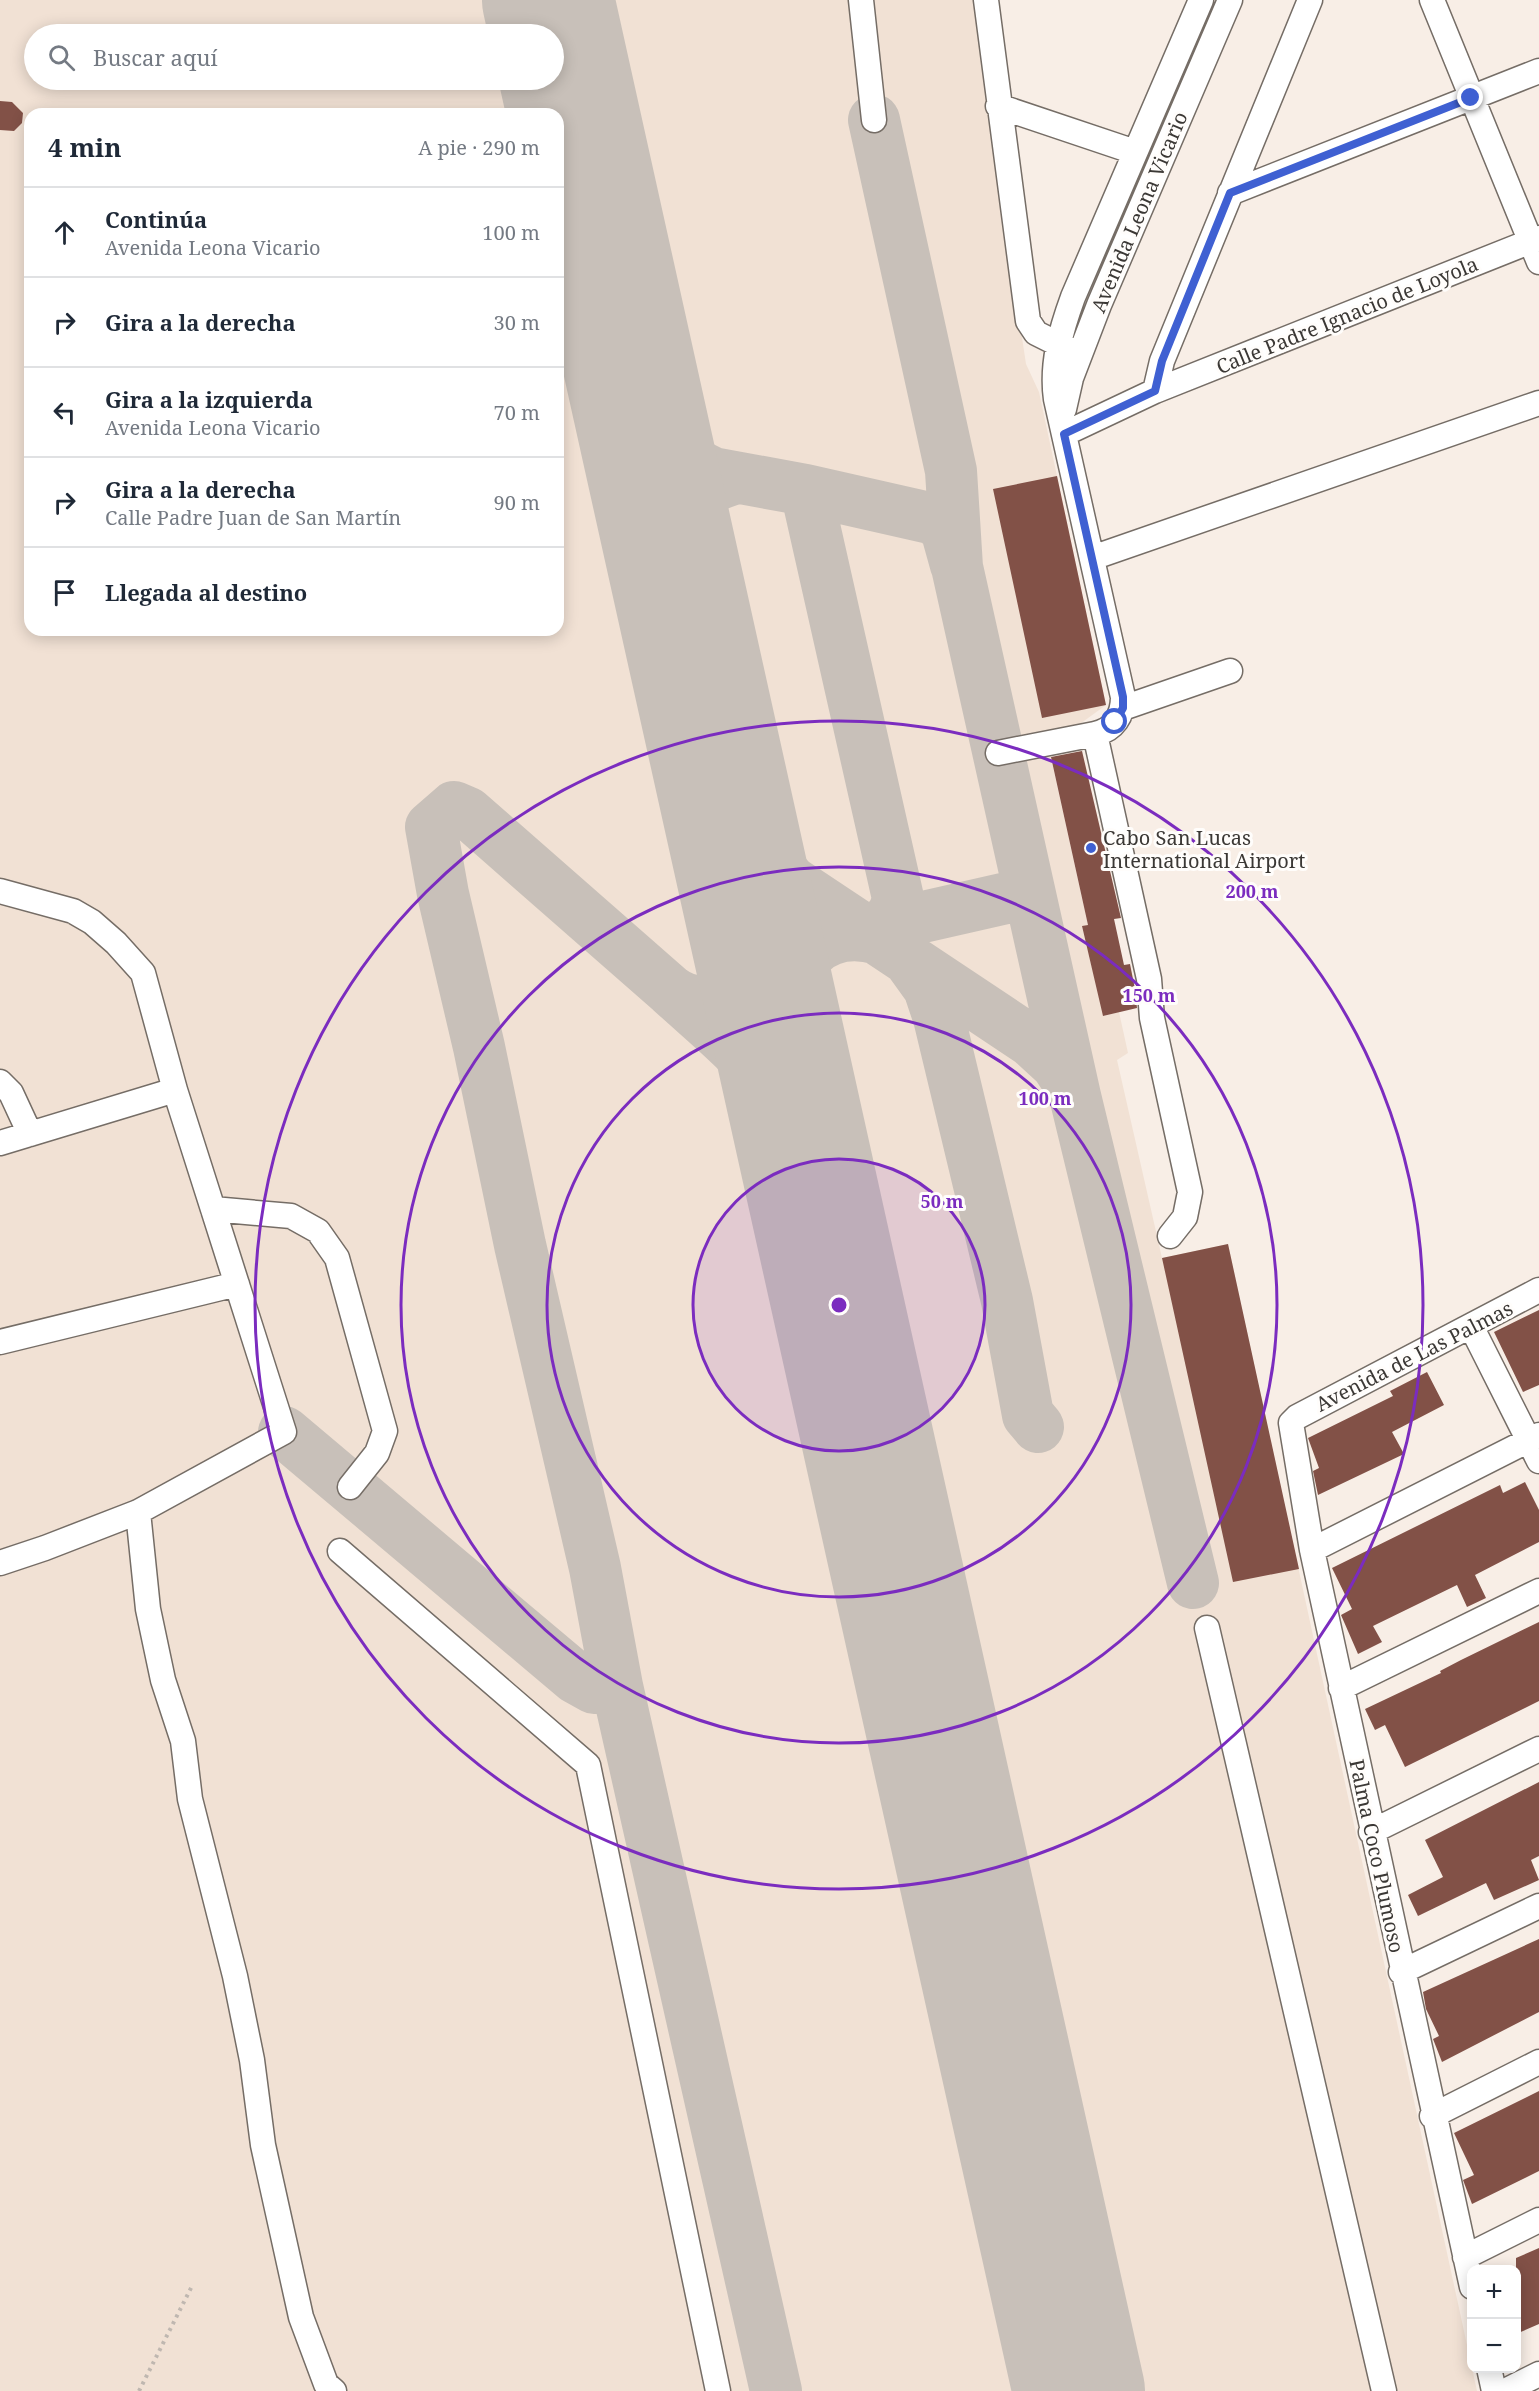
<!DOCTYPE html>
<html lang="es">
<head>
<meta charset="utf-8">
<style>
  body { margin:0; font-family:"Noto Serif",serif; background:#f6f6f7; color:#1f2937 }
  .controls { position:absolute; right:18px; bottom:18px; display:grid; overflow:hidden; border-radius:12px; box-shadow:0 3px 15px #0003 }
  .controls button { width:54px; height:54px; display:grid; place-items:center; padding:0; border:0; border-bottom:2px solid #e0e1e3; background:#fff; color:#1f2937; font:30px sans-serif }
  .stop { position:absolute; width:18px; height:18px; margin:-14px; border:4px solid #3f60d2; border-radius:50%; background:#fff }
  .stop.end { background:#3f60d2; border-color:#fff; box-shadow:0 2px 6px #0008 }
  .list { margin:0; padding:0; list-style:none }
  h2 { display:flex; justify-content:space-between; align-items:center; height:78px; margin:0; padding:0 24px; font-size:26px }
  h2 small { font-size:20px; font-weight:400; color:#747a83 }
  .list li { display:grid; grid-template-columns:39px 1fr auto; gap:18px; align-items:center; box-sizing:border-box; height:90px; padding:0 24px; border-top:2px solid #e0e1e3 }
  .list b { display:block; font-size:22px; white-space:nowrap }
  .list p { margin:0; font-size:20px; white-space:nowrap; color:#747a83 }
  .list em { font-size:20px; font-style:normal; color:#747a83 }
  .icon { flex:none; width:33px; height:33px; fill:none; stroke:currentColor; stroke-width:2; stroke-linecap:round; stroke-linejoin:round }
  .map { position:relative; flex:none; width:1539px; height:2391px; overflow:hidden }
  .search { position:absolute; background:#fff; box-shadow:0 3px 15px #0003; left:24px; top:24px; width:540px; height:66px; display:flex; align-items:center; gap:15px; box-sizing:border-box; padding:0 21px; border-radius:33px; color:#747a83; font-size:22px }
  .panel { position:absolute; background:#fff; box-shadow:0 3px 15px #0003; left:24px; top:108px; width:540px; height:528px; border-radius:18px }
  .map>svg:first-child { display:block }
</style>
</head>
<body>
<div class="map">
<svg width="1539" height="2391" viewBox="0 0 1539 2391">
  <rect width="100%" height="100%" fill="#f8eee6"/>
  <path fill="#f1e1d4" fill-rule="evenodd" d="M0 0H977L986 99 1026 364 1039 392 1106 705 1073 729 1046 735 1088 925 1082 927 1104 1016 1119 1012 1128 1053 1117 1060 1162 1258 1228 1244 1477 2391H0ZM34 34H554V80H34ZM30 114H558V630H30Z"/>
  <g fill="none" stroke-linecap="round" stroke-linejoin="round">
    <path stroke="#c8c0b9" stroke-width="52" d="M874 120 951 471 957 567 1075 1096 1193 1583
      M637 397 678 450 697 465 713 473 806 490 934 519 946 529 956 565
      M806 490 898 898C894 918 886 925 867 931
      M678 581C675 527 676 494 737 478
      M721 774 751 837 792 882 1031 1041 1057 1065 1072 1088
      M879 927 1011 897 1021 888 1025 876
      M906 956 929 988 939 1018 1007 1301 1028 1415 1038 1427
      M671 991C721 1037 781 1081 804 1148
      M822 1225 830 1183 792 1020C783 963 823 923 879 939
      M284 1432 576 1678 594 1688 617 1686 595 1568 520 1245 479 1047 443 894 431 827 454 807 468 813 671 991C698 1011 740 1001 751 967 755 954 755 939 755 925
      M617 1686 776 2391"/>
    <path stroke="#c8c0b9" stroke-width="132" d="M548 0 1079 2391"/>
  </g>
  <path fill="#825147" d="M0 101 12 102 23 113 22 123 14 131 0 130Z
    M1057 476 1106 705 1042 718 993 489Z
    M1082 751 1121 918 1114 919 1124 965 1130 964 1135 989 1137 1008 1103 1016 1082 926 1088 925 1051 757Z
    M1228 1244 1299 1569 1233 1582 1162 1258Z
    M1539 1310V1385L1523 1392 1494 1332Z
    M1427 1372 1444 1405 1392 1432 1404 1454 1318 1495 1313 1471 1319 1468 1308 1438 1393 1396 1390 1391Z
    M1525 1482 1539 1510V1542L1475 1575 1486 1598 1467 1607 1457 1585 1373 1626 1382 1642 1358 1654 1341 1615 1352 1609 1332 1568 1500 1485 1503 1493Z
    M1539 1622V1701L1405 1767 1385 1725 1375 1730 1365 1709 1441 1673 1440 1671 1461 1660Z
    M1539 1782V1856L1531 1860 1539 1880 1494 1900 1486 1883 1418 1916 1408 1895 1443 1877 1425 1840Z
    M1539 1939V2012L1442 2062 1433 2039 1439 2036 1426 2009 1423 1992Z
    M1539 2091V2171L1472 2204 1463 2180 1474 2175 1454 2133Z
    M1539 2248V2324L1516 2334V2258Z"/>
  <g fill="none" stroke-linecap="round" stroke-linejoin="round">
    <g stroke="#756d66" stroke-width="27">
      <path id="minor" d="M861 0 874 120
        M986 0 1028 321 1036 333 1072 351
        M1432 0 1539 262
        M998 106 1135 152
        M1230 193 1539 71
        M1155 391 1162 361 1310 0
        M1064 409 1071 378 1099 305 1230 0
        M1064 434 1155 391 1539 238
        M1092 558 1539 403
        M1123 708 1230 671
        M998 753 1095 734
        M0 891 73 911 92 922 116 943 143 973 175 1090 284 1432 138 1512 45 1548 0 1563
        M0 1082 11 1093 30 1134
        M0 1143 175 1090
        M213 1209 291 1216 318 1231 337 1258 385 1431 377 1453 350 1487
        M1170 1236 1185 1217 1190 1192 1152 1018 1149 979 1095 734C1114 730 1123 715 1123 697L1056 399C1051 364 1061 330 1073 297L1201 0
        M1471 1326 1539 1461
        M0 1342 237 1284
        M138 1512 148 1609 163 1680 183 1741 190 1799 235 1976 252 2060 263 2145 301 2317 326 2384 334 2391
        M1312 1550 1539 1435
        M340 1551 588 1765 718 2391
        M1207 1628 1384 2391
        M1341 1688 1539 1591
        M1371 1832 1539 1749
        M1401 1972 1539 1906
        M1432 2116 1539 2062
        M1465 2257 1539 2220
        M1472 2287 1312 1550 1291 1423 1297 1417 1539 1290
        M1489 2368 1494 2391
        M1505 2391 1539 2374"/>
    </g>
    <path stroke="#bfb7b0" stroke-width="4" stroke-dasharray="3 4.5" stroke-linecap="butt" d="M139 2391 193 2284"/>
    <use href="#minor" stroke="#fff" stroke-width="24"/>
  </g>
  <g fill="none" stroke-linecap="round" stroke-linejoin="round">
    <path stroke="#3f60d2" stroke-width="8" d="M1115 722 1123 708V697L1064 434 1155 391 1162 361 1230 193 1471 98"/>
  </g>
  <circle cx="839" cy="1305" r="146" fill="#7b2cbf" fill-opacity=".12"/>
  <g fill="none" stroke="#7b2cbf" stroke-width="3">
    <circle cx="839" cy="1305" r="146"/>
    <circle cx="839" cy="1305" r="292"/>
    <circle cx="839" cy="1305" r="438"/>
    <circle cx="839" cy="1305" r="584"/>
  </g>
  <circle fill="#3f60d2" stroke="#fffdfb" stroke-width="2" cx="1091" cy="848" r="6"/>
  <g text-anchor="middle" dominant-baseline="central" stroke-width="6" stroke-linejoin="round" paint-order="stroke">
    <g font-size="20" fill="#3b3835" stroke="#fffdfb">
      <text transform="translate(1139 212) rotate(-67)">Avenida Leona Vicario</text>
      <text transform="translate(1347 315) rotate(-22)">Calle Padre Ignacio de Loyola</text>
      <text transform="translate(1414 1356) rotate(-27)">Avenida de Las Palmas</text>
      <text transform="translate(1377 1856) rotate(78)">Palma Coco Plumoso</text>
    </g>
    <g font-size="20" fill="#3b3835" stroke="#fffdfb" text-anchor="start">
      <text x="1103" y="837">Cabo San Lucas<tspan x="1103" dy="23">International Airport</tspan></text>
    </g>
  </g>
  <circle cx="839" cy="1305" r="9" fill="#7b2cbf" stroke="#fffdfb" stroke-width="3"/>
  <g font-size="18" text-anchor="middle" font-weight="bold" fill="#7b2cbf" stroke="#fffdfb" stroke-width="6" stroke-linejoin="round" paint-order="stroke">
    <text x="1252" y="898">200 m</text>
    <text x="1149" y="1002">150 m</text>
    <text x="1045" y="1105">100 m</text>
    <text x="942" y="1208">50 m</text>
  </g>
</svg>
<div class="controls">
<button>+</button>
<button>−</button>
</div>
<div class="stop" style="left:1115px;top:722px"></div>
<div class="stop end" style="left:1471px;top:98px"></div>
<div class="search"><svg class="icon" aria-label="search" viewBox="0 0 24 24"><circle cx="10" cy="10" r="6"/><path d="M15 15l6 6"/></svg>Buscar aquí</div>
<section class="panel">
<h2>4 min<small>A pie · 290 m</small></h2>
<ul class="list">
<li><svg class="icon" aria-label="ahead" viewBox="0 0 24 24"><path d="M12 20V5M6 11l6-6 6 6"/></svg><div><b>Continúa</b><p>Avenida Leona Vicario</p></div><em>100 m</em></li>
<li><svg class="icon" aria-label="right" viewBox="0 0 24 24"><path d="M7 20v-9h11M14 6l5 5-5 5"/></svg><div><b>Gira a la derecha</b></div><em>30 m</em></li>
<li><svg class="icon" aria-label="left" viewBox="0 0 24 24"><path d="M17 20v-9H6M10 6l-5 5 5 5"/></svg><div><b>Gira a la izquierda</b><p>Avenida Leona Vicario</p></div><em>70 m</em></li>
<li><svg class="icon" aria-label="right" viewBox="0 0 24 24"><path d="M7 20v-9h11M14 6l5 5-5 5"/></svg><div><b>Gira a la derecha</b><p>Calle Padre Juan de San Martín</p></div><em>90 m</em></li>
<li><svg class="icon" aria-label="arrive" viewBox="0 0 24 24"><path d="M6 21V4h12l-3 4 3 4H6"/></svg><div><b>Llegada al destino</b></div></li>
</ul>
</section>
</div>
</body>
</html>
